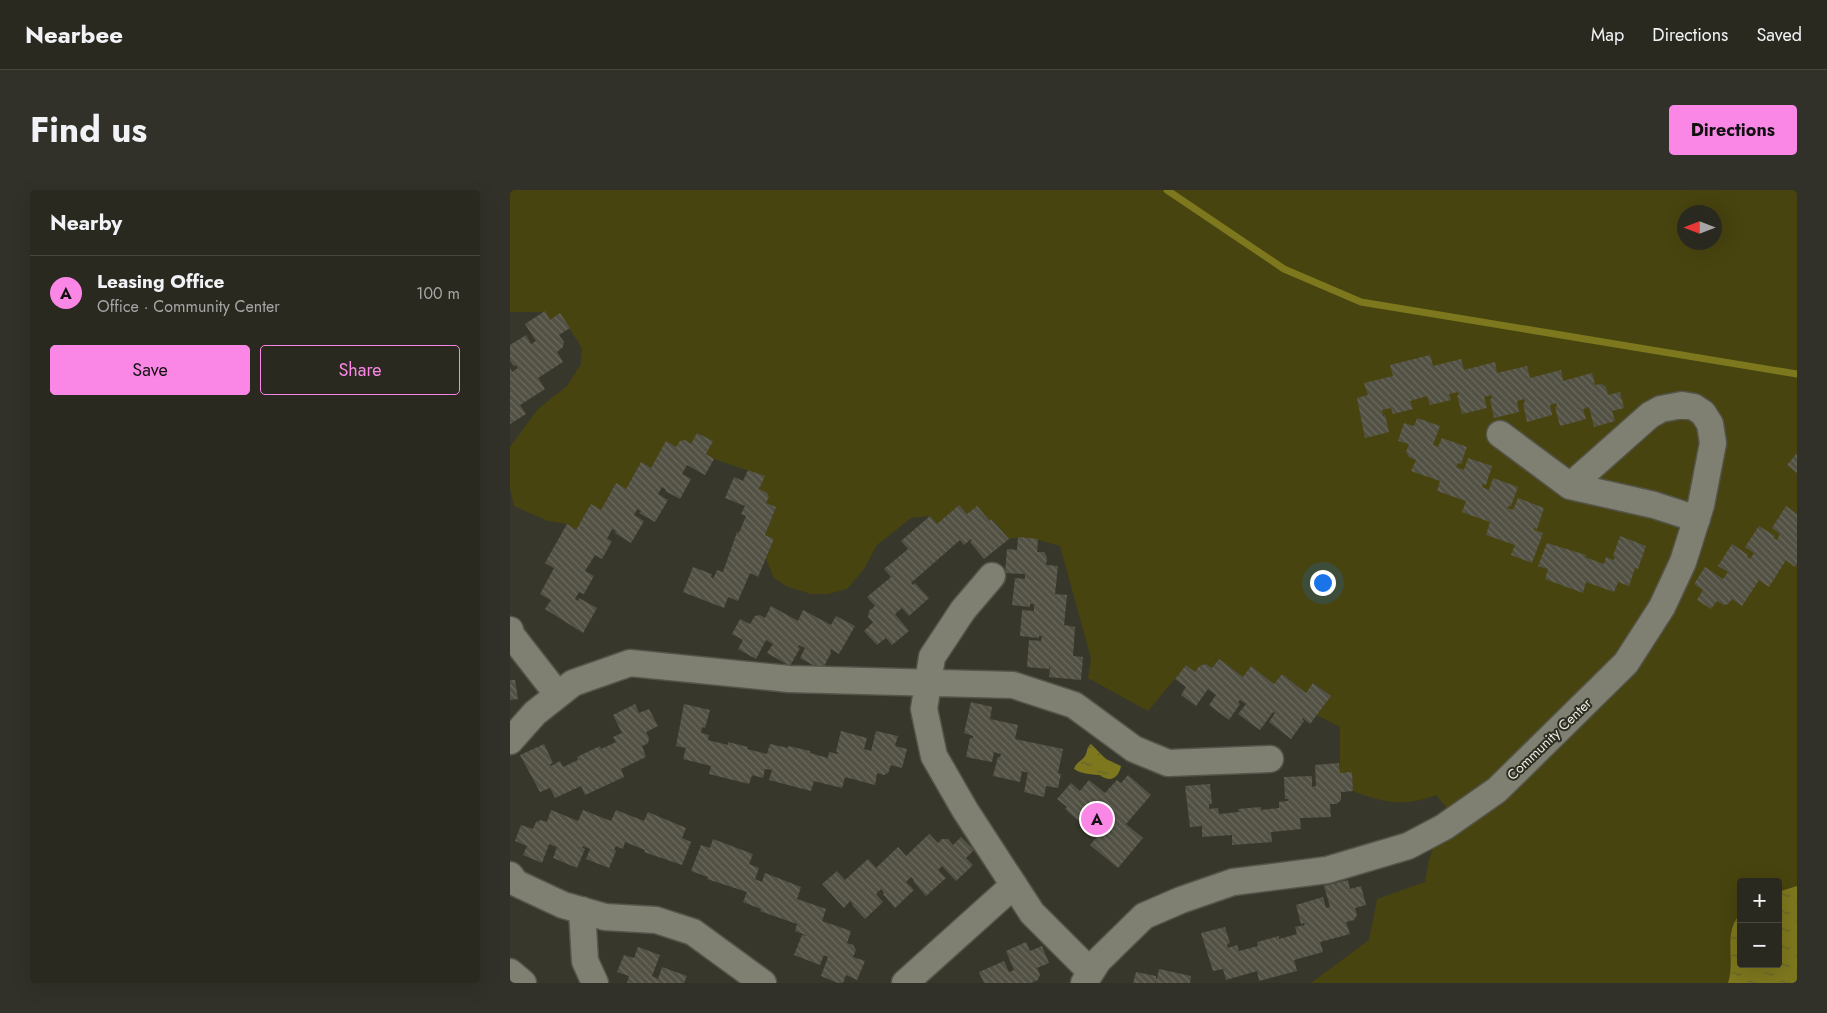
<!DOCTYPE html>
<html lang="en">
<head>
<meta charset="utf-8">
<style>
  body { margin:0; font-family:Jost,sans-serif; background:#323129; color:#f1f3f6 }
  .controls { position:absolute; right:15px; bottom:15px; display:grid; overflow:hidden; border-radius:5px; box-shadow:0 5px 20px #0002 }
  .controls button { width:45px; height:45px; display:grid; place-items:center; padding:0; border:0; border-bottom:1px solid #46453e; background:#2a2920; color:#f1f3f6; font:25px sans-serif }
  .compass { position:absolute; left:1167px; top:15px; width:45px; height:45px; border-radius:50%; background:#2a2920; box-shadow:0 5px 20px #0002; rotate:270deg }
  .you { position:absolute; left:812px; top:392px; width:18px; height:18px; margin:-12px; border:4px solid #fff; border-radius:50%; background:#1a73e8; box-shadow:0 0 0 8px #1a73e833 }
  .badge { display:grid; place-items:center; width:32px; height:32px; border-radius:50%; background:#fa87e6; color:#111; font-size:16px; font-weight:700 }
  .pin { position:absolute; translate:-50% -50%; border:2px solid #fff; box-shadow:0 1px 5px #0006 }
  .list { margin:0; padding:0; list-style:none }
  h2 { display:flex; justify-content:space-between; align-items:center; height:65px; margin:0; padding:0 20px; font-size:21px }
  h2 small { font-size:16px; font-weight:400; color:#a5a6a5 }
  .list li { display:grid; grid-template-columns:32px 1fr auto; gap:15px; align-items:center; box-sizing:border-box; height:75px; padding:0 20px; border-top:1px solid #46453e }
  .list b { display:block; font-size:19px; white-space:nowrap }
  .list p { margin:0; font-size:16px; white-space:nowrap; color:#a5a6a5 }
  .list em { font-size:16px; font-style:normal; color:#a5a6a5 }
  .actions { display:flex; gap:10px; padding:15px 20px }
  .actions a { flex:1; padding:11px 0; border:1px solid #fa87e6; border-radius:5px; text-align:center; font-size:18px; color:#fa87e6 }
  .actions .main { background:#fa87e6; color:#111 }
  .map { position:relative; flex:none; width:1287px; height:793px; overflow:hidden; border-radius:5px }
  header { display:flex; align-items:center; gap:30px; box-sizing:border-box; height:70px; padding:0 25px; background:#2a2920; border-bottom:1px solid #46453e }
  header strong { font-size:24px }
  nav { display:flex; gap:28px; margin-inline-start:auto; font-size:18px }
  .intro { display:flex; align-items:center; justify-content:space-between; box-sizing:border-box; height:120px; padding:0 30px }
  h1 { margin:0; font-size:35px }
  .button { padding:12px 22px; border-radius:5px; background:#fa87e6; color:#111; font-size:18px; font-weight:700 }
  main { display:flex; gap:30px; padding:0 30px }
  aside { flex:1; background:#2a2920; border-radius:5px; box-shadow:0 5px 20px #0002 }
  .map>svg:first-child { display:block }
</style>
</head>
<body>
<header>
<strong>Nearbee</strong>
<nav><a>Map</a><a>Directions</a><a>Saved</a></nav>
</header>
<div class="intro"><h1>Find us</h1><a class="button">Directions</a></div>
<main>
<aside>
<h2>Nearby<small></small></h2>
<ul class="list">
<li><span class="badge">A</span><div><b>Leasing Office</b><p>Office · Community Center</p></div><em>100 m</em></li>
</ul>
<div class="actions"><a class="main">Save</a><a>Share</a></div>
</aside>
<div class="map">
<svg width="1287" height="793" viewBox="0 0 1287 793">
  <defs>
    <pattern id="water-ripples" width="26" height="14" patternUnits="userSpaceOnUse" patternTransform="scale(1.25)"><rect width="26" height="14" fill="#7d771e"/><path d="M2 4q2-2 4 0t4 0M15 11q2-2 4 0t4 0" fill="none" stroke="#656230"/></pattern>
    <pattern id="building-back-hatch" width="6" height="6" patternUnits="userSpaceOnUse" patternTransform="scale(1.25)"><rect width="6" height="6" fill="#525144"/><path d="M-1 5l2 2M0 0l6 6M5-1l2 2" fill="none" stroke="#6b6a5f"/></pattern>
  </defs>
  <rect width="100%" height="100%" fill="#38372b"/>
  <path fill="#48440f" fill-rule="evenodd" d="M0 0H1287V793H801L859 750 867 709 915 692 919 670 936 617 926 605C895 617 873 613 843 601L842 583H830V537L807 525 821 506 804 493 796 503 772 484 764 494 741 476 733 487 709 469 702 478 696 474 689 476 685 482 676 475 638 521 578 488 581 468 550 356C533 351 517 346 499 349L482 329 480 331 467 316 457 324 449 315 427 334 420 326 401 328 367 355 354 379 337 399 318 404H301L278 397 264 388 256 369 264 349 255 345 266 318 256 313 249 299 254 286 204 269 196 264 202 251 188 243 181 254 175 250 166 257 156 252 141 278 130 273 116 299 105 294 91 320 81 314 66 340 57 334 38 331 4 316 0 298V257L28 219 57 196 71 174 72 158 50 124 40 130 35 122H0ZM1174 22H1204V52H1174ZM1231 692H1268V774H1231Z"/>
  <path fill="url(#water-ripples)" d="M581 554 596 569 611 576C610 583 604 592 595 588 589 586 594 586 588 585 579 584 572 584 564 579 566 572 572 571 575 566 578 561 576 558 581 554Z
    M1287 696V793H1218C1226 769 1212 743 1231 723V774H1268V702Z"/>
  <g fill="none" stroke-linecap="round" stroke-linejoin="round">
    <path stroke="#7d771e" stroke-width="7" d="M657 0 774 79 851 112 1287 184"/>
  </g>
  <path fill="url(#building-back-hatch)" d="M35 121 40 130 50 123 60 138 49 145 54 152 53 157 47 162 53 172 28 188 35 199 10 215 16 224 0 234V178L2 182 8 178 6 175 4 176 0 171V155L16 145 21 154 26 151 15 134Z
    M920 165 923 176 951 169 954 180 985 172 987 183 1017 176 1020 188 1051 180 1053 191 1082 183 1085 195 1092 194 1096 197 1098 205 1110 202 1114 218 1102 221 1105 231 1084 237 1079 217 1073 219 1076 229 1050 236 1045 217 1047 216 1046 213 1040 215 1042 225 1017 232 1013 213H1015L1014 209 1007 211 1009 222 984 228 980 209H982L981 205 974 207 977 218 952 224 947 205H949L948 202 939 204 941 210 920 215 917 206 900 211 903 219 883 224 881 218 872 220 873 226 875 225 879 242 855 248 847 208 858 205 854 193 883 186 880 175Z
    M907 228 930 236 923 255 928 257 932 248 957 257 951 274 948 273 946 277 954 280 958 268 982 276 976 295 973 294 972 297 979 300 983 288 1008 297 1001 316H999L997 318 1003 320 1008 308 1034 318 1027 339 1024 338V340L1033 343 1022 373 1001 365 1005 355 976 345 980 332 952 322 956 311 927 301 930 291 901 281 906 270 899 267 896 262 899 254 888 251 894 233 904 236Z
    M187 243 203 251 196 264 204 269 195 285 177 275 172 284 181 289 170 309 155 301 156 300 152 297 148 304 158 310 145 332 129 323 131 321 127 319 124 325 134 331 121 353 105 343 106 341 102 339 97 349 102 351 92 369 85 365 75 381 84 386 74 404 69 402 65 409 68 411 69 408 87 418 73 443 35 419 41 410 30 404 44 378 35 373 57 334 66 340 81 314 91 320 106 293 116 299 131 272 141 278 156 251 166 257 170 251 175 250 181 254Z
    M1287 263V283L1277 275Z
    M238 280 255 286 249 299 256 302 259 306 256 313 266 317 255 345 264 349 248 387 240 383 228 411 218 407 214 418 173 402 183 377 202 384 201 387 203 389 207 380 213 382 227 342 229 343 236 326 231 324 235 316 215 308 224 287 233 291Z
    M449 315 457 324 467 316 480 331 481 329 499 349 474 369 460 352 462 350 461 349 454 355 450 350 401 393 403 395 405 393 419 408 399 426 392 418 385 424 399 441 382 455 376 448 367 455 354 441 363 432 358 427 359 421 365 416 357 407 381 387 374 379 398 359 391 351 420 326 427 334Z
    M1276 316 1287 324V374L1285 377 1276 370 1259 397 1249 390 1232 416 1222 409 1218 414 1214 415 1207 411 1201 419 1187 410 1193 400 1184 394 1195 377 1213 389 1218 382 1208 376 1222 354 1238 365 1237 367 1240 369 1244 363 1235 357 1249 336 1265 346 1263 348 1267 350 1270 344 1262 338Z
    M1110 346 1136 356 1128 379 1125 378 1119 396 1108 392 1104 402 1076 392 1073 403 1035 389 1038 379 1028 376 1037 353 1076 365 1075 367 1094 374 1096 367 1104 370 1105 367 1103 366Z
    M508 347 528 349 527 362H534L537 367 536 375 548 376 545 404 557 405 554 435 565 437 563 466 573 467 571 490 539 487 540 477H539V479L517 477 519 450 531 451 532 446H529V448L510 446 512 420 524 421V414H520V417L502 415 505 388 515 389V384L495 383 497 359 507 360Z
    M261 416 288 431 293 420 321 435 326 426 345 436 329 464 321 459 320 462 321 463 312 480 290 468 295 458 289 455 288 457 290 458 280 476 257 463 263 454 256 450 246 469 228 459 233 450 222 444 230 429 240 434 245 426 250 425 255 428Z
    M709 469 733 487 741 476 764 494 772 484 796 503 803 493 821 506 800 534 793 528 792 530 794 531 781 549 759 532 765 523 763 522 750 540 728 524 736 514 730 510 728 512 730 514 719 530 699 515 706 505 698 499 686 516 671 505 676 497 665 489 676 475 685 482 689 476 696 474 702 478Z
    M0 490H5L8 509 0 510Z
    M461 512 482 517 480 529 508 535 505 549 553 559 548 583 551 584 548 598 536 596 534 607 514 602 518 583 512 581 510 592 483 586 488 567H490L491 564 484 562 482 572 456 567 460 548H463V546L454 543Z
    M125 514 129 523 139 519 148 536 136 542 139 548 138 553 132 556 136 567 111 579 114 587 75 605 71 596 45 608 40 598 30 602 10 565 34 554 43 573 40 574 41 576 50 571 53 577 68 570 67 567 90 556 91 559 106 552 103 547 112 543 103 525Z
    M174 514 200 520 195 538 192 537 191 543 199 545 198 550 218 555V552L238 557 237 559 257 564 260 554 278 558V556L300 561V563L318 568 319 562 327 564 328 562H326L331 541 357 548 354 559 361 561 366 541 388 546 385 556 397 559 392 578 381 575 378 583 374 585 367 583 365 595 335 587 332 598 304 591 301 601 259 590 262 580 255 579 253 588 242 585 239 594 199 584 201 576 173 569 176 558 166 556Z
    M829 573 830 583 842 582 843 601 831 602V610L827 614H820L821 627 790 628 791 639 761 642 762 652 722 655V645L692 647V636L680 637 675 596 700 594 702 614H699V619L708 618 709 624 729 622 728 619 751 617V620L769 618V612L778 611V609H775L774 587 802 586V597L806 596 805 575Z
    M618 585 641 605 616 634 633 648 608 678 580 655 586 648 577 641 578 639 555 619 557 617 547 609 561 593 570 601 579 590 595 603 607 590 611 593Z
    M41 620 68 631 73 620 101 631 106 620 134 631 138 622 176 638 172 648 181 652 172 675 134 662 135 660 115 652 113 659 106 656 104 660 106 661 99 678 76 669 80 659 73 656 72 658 75 659 67 678 43 668 47 657 39 654 32 673 13 665 17 656 5 651 11 635 23 639 26 632 31 630 37 632Z
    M419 644 428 653 432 649H438L443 655 451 647 464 660 456 668 463 675 446 691 432 676 428 680 436 688 416 706 403 691 404 690 401 687 396 692 404 700 385 718 373 704 374 703 371 699 366 704 373 712 355 729 342 715 343 714 340 711 334 718 312 694 327 681 335 690 358 669 366 678 388 657 396 666Z
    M203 649 243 664 239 674 249 678 245 689 252 692 255 683 291 697 287 709 316 719 312 731 341 741 337 753 343 755 346 760 343 767 355 771 347 790 336 785 333 793H328L311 786 318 767 314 765 310 775 284 765 292 745 298 746 285 741 287 734 250 721 251 719 233 712 237 702 197 689 198 687 181 681 191 655 200 658Z
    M838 690 840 699 851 696 856 715 845 718 847 725 844 730 836 732 840 744 810 752 813 762 784 770 787 781 749 791 747 781 716 790 713 779 703 781 691 743 715 737 720 753 717 754 718 758 727 755 729 761 748 756 747 752 769 746V749L787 744 785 737 795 735 794 733 791 734 786 715 813 707 816 718 820 717 814 696Z
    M516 752 520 761 532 756 539 773 527 778 530 785 528 790 521 793H474L469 782 494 771 499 782 504 780 496 761Z
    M128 757 150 765 142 786 148 789 152 777 177 786 174 793H117L119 786 107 782 114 765 124 768Z
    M649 779 681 786 680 793H623L626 782 646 786V789H647Z"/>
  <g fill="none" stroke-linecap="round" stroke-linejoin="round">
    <g stroke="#55544a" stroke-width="29">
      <path id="minor" d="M990 244 1060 296 1144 315 1187 329
        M482 386 453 420 422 467 414 519 424 566 455 620 522 723 581 782
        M0 440 2 446 48 505
        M0 551 25 523 63 493 120 473 279 489 503 495 564 515 624 559 658 573 760 569
        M0 685 6 693 53 715 95 727 146 730 183 742 253 793
        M72 720 75 771 85 793
        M0 782 13 793
        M395 793 504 695
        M574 793 588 771 634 726 671 710 723 692 817 680 898 656 934 637 987 600 1116 473 1152 417 1173 372 1191 315 1203 253 1200 234 1193 223 1184 217 1172 215 1151 219 1140 225 1060 296"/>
    </g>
    <use href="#minor" stroke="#808072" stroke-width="26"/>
  </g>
  <g text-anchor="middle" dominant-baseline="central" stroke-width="4" stroke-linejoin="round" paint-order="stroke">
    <g font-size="14" fill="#f0efe7" stroke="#2e2d21">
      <text transform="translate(1039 549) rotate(-44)">Community Center</text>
    </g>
  </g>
</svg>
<div class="controls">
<button>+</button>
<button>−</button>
</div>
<svg class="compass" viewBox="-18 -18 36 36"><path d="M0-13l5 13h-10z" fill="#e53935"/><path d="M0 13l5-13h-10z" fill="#a5a6a5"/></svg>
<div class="you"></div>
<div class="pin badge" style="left:587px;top:629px">A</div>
</div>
</main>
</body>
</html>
